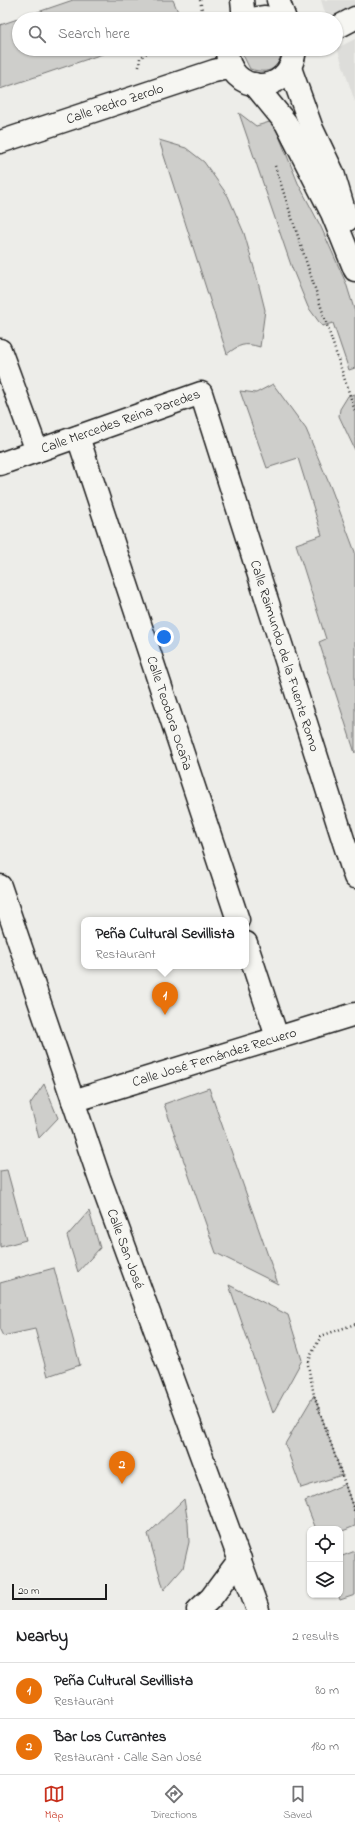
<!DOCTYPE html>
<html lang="en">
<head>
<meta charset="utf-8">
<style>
  body { margin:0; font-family:"Indie Flower",sans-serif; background:#f6f6f6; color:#202124 }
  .controls { position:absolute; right:12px; bottom:12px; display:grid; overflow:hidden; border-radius:8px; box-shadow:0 1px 3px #0004 }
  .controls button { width:36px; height:36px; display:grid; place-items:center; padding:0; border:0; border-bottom:1px solid #e0e0e0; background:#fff; color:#202124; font:20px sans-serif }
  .scale { position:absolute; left:12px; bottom:10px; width:95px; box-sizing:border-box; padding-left:4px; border:2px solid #1c1c1c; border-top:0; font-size:11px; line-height:14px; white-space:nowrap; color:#1c1c1c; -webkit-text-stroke:3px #f6f6f2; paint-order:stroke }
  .you { position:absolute; left:164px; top:637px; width:14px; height:14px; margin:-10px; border:3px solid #fff; border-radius:50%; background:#1a73e8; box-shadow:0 0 0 6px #1a73e833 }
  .badge { display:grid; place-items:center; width:26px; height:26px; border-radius:50%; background:#c8321e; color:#fff; font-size:13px; font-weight:700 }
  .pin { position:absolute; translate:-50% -33px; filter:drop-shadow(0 1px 2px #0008) }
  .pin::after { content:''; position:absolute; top:21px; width:14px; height:12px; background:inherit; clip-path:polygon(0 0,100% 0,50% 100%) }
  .popup { position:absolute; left:81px; top:917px; width:168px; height:52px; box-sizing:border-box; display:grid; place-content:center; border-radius:8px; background:#fff; filter:drop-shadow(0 1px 3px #0005); font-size:13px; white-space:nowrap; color:#757577 }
  .popup b { font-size:15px; color:#202124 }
  .popup::after { content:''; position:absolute; left:50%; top:100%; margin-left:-8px; border:8px solid transparent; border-top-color:#fff }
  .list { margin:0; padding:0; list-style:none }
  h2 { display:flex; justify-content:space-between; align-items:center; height:52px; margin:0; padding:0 16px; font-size:17px }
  h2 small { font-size:13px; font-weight:400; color:#757577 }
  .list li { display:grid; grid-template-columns:26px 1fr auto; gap:12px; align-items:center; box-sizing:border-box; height:56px; padding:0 16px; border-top:1px solid #e0e0e0 }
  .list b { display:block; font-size:15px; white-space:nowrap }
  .list p { margin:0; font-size:13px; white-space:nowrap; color:#757577 }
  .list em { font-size:13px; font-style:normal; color:#757577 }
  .icon { flex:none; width:22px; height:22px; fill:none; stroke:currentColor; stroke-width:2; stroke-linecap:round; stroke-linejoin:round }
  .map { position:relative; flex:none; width:355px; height:1610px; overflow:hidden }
  .search { position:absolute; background:#fff; box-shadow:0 1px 3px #0004; left:12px; right:12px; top:12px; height:44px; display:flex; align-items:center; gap:10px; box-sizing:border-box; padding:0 14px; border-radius:22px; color:#757577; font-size:15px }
  .sheet { height:164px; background:#fff }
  nav { display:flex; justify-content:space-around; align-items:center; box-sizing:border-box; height:56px; border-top:1px solid #e0e0e0; background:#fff; font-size:11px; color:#757577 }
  nav a { display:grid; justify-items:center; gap:2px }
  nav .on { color:#c8321e }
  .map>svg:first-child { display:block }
</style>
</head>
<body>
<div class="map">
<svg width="355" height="1610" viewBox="0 0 355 1610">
  <rect width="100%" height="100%" fill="#edede9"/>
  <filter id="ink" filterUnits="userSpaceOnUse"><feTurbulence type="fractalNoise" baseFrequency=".025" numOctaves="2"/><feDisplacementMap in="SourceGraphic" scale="8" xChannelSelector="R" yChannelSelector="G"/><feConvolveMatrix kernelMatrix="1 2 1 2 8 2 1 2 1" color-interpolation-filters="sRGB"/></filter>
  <g filter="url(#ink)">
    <path fill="#ddddda" d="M321 0H355V7L332 19H327Z
      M355 39V102L337 48Z"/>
    <path fill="#cececb" stroke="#757574" d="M73 0H173L181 19H19V49H117L0 89V25Z
      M244 49H282C279 69 270 75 250 69L242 53Z
      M239 113 256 126 273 121 298 183 321 227 346 283 355 312V368L349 370 333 323 322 326 308 307 292 268Z
      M159 140 186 148 204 162 228 196 244 233 257 278 265 310 260 347C244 342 239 345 227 354Z
      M273 384 306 429 331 488 355 552V753L319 642 326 639 296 544 322 535 298 458 267 468 240 391 256 393Z
      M355 394V450L339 416 340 409 348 396Z
      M44 1084 58 1118 39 1138 30 1104Z
      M209 1088 278 1284 216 1253 164 1104Z
      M7 1170 26 1240 0 1247V1171Z
      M89 1211 100 1248 78 1272 67 1236Z
      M54 1268 80 1365 48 1376 35 1329 3 1336 0 1330V1283Z
      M229 1285 288 1315 302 1360 273 1413Z
      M314 1395 342 1475 301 1488 285 1444Z
      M345 1484 355 1513V1526L340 1532V1529H316L305 1501Z
      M184 1499 188 1523 189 1542 183 1568 164 1590 148 1534Z
      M355 1551V1595L340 1600 338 1595H340V1557Z"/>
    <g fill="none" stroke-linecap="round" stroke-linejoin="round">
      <g stroke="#1c1c1c" stroke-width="25">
        <g id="minor">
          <path d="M242 0 244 19"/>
          <path d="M278 0 285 19"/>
          <path d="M250 19 265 17 271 19"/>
          <path d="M336 28 355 18"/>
          <path d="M227 49C227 95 290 99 295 49"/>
          <path d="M290 68 312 129 333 173 347 220"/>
          <path d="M254 84 286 123 332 213 355 270"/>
          <path id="s1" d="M0 142 214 71 231 67"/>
          <path d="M0 350 37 451"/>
          <path id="s2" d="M78 437 238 920"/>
          <path id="s3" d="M0 464 201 393 355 877"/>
          <path d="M246 943 277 1037"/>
          <path id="s4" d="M73 1101 355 1014"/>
          <path d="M198 1610 211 1598 240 1559"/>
        </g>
      </g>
      <g stroke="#1c1c1c" stroke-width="25">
        <g id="major">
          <path id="s5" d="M0 886 99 1177 258 1610"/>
        </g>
      </g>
      <path stroke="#1c1c1c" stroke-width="2.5" stroke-dasharray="1 3" stroke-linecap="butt" d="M200 0 204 19
        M139 67 140 58 152 49
        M275 166 355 411
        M355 1324 321 1336 311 1355 308 1365 314 1395 355 1513"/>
      <use href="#minor" stroke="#f6f6f2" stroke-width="22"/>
      <use href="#major" stroke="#f6f6f2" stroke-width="22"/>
    </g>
  </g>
  <g text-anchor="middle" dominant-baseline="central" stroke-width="3.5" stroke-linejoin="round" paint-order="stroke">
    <g font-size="14" fill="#1c1c1c" stroke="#f6f6f2">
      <text stroke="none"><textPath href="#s1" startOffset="121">Calle Pedro Zerolo</textPath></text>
      <text stroke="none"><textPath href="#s3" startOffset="128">Calle Mercedes Reina Paredes</textPath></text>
      <text stroke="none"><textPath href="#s3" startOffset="489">Calle Raimundo de la Fuente Romo</textPath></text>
      <text stroke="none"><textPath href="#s2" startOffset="291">Calle Teodora Ocaña</textPath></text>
      <text stroke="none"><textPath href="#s4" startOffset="148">Calle José Fernández Recuero</textPath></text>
      <text stroke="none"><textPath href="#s5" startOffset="384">Calle San José</textPath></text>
    </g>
  </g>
</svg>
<div class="controls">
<button><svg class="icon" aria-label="locate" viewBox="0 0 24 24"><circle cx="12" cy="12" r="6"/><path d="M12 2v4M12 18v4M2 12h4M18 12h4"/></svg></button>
<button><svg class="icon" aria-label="layers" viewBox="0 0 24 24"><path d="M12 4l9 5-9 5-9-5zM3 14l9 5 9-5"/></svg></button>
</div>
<div class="scale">20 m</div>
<div class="you"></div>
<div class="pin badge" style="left:165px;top:1015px;background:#e8710a">1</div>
<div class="popup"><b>Peña Cultural Sevillista</b>Restaurant</div>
<div class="pin badge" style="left:122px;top:1484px;background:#e8710a">2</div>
<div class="search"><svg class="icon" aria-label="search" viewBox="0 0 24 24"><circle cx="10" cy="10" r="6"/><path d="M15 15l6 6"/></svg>Search here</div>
</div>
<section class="sheet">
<h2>Nearby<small>2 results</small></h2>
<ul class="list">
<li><span class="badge" style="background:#e8710a">1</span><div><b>Peña Cultural Sevillista</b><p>Restaurant</p></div><em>80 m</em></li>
<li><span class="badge" style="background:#e8710a">2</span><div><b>Bar Los Currantes</b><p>Restaurant · Calle San José</p></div><em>180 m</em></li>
</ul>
</section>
<nav>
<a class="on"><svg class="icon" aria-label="map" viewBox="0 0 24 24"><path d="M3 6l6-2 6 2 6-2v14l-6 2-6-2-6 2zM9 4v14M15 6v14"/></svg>Map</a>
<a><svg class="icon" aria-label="directions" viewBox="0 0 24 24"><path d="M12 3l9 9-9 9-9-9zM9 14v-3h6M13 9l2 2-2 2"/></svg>Directions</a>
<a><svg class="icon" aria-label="saved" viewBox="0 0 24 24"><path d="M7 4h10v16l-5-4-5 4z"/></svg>Saved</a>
</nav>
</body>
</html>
